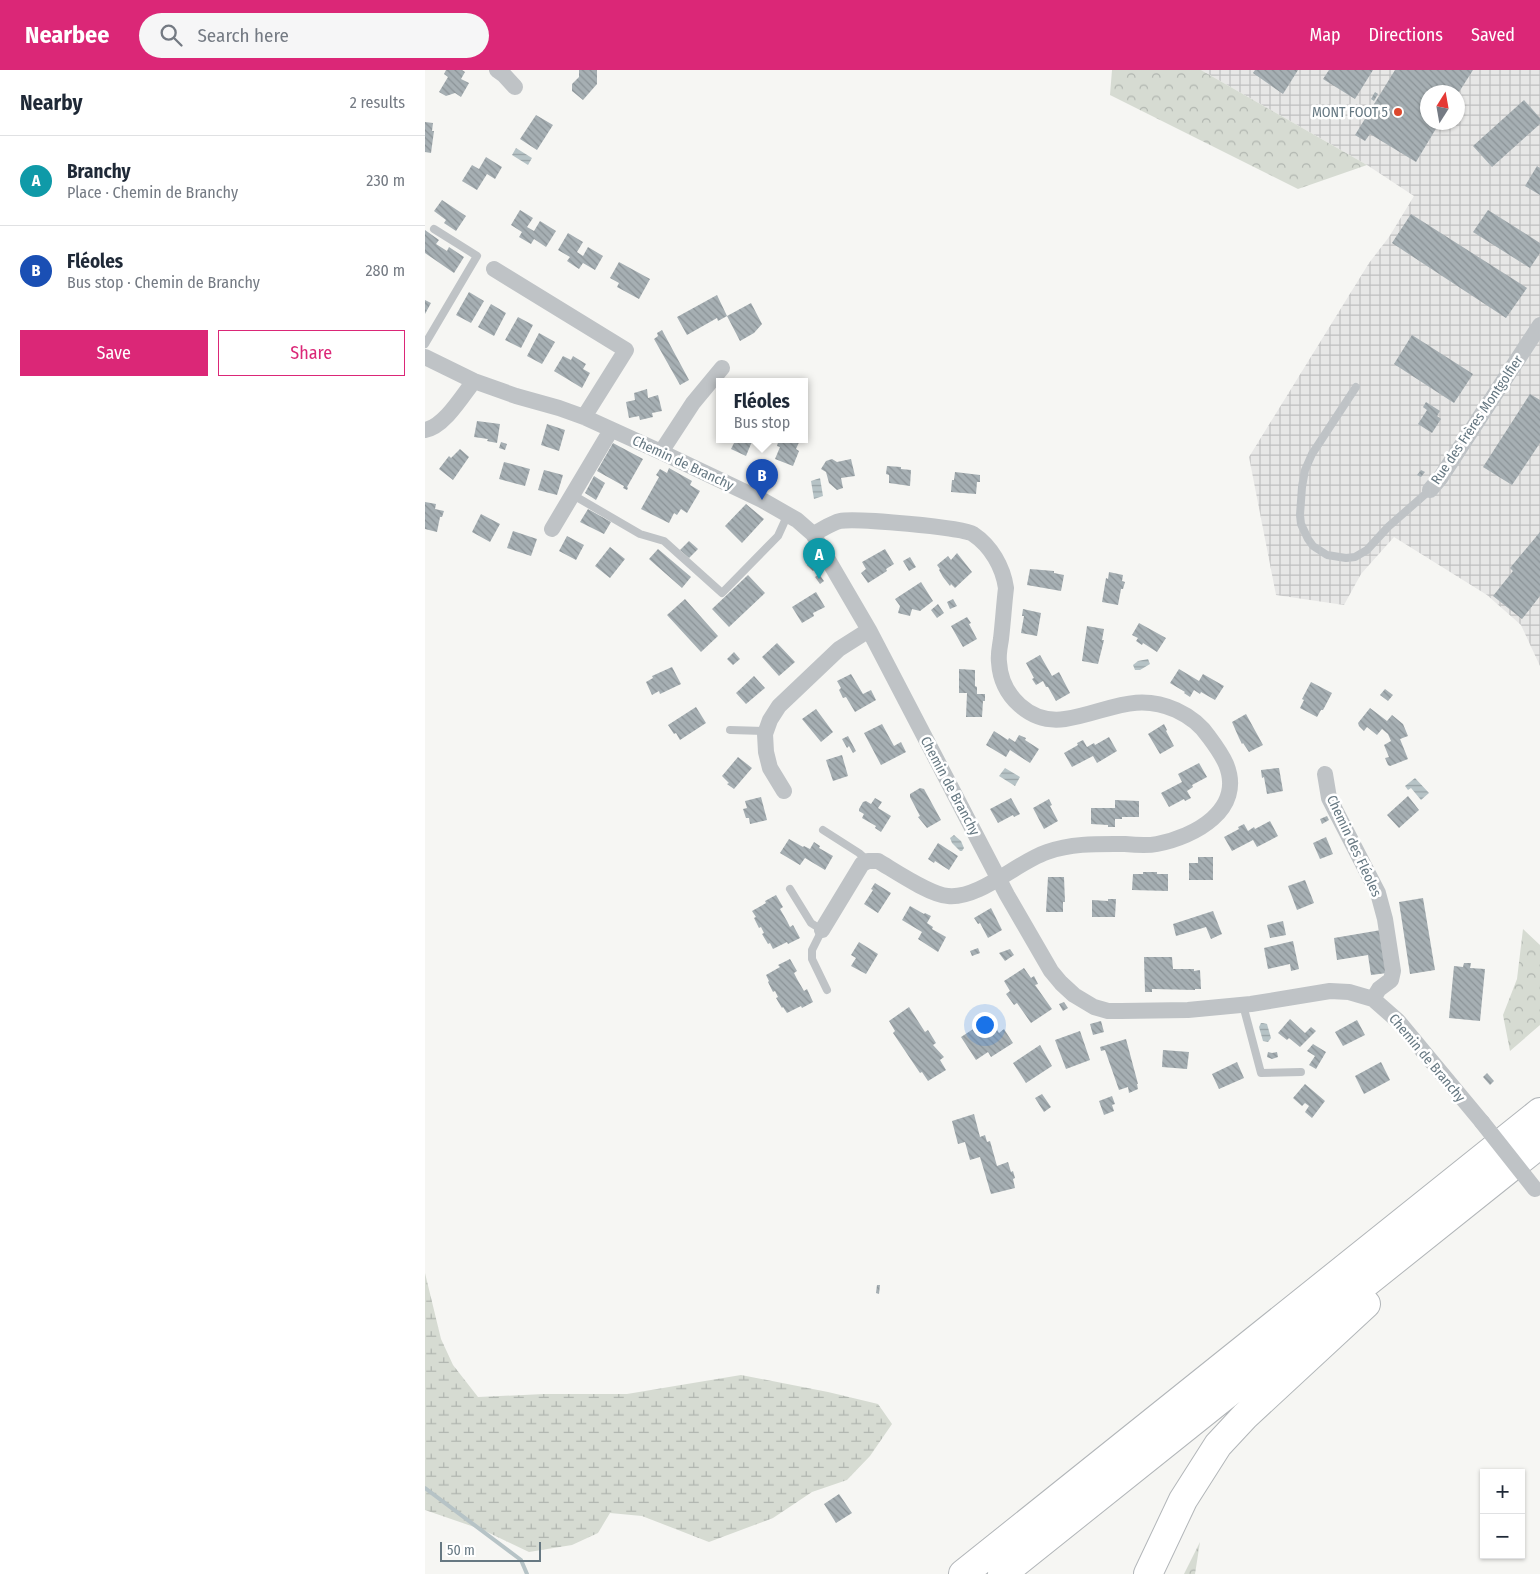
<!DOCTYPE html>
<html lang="en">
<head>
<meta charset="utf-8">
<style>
  body { margin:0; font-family:"Fira Sans Condensed",sans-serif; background:#f6f6f7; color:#1f2937 }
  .controls { position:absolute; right:15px; bottom:15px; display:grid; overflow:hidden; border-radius:0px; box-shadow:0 1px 4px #0004 }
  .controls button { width:45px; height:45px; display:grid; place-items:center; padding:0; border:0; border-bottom:1px solid #e0e1e3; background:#fff; color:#1f2937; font:25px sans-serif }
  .compass { position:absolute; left:995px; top:15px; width:45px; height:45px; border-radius:50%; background:#fff; box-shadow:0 1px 4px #0004; rotate:11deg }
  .scale { position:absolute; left:15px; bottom:12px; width:101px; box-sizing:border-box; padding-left:5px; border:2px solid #667882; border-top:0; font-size:14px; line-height:18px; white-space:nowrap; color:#667882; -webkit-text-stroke:4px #fff; paint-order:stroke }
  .you { position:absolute; left:559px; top:954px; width:18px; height:18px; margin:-12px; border:4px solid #fff; border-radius:50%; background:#1a73e8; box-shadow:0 0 0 8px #1a73e833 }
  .badge { display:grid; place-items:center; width:32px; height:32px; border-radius:50%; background:#db2777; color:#fff; font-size:16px; font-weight:700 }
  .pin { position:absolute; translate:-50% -41px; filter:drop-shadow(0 1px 2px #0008) }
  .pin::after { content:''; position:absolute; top:26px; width:18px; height:15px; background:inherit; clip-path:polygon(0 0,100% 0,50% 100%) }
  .popup { position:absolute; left:291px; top:308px; width:92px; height:65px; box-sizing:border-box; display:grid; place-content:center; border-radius:0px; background:#fff; filter:drop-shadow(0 1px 4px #0005); font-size:16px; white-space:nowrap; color:#747a83 }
  .popup b { font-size:19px; color:#1f2937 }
  .popup::after { content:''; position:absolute; left:50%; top:100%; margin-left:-10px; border:10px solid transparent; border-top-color:#fff }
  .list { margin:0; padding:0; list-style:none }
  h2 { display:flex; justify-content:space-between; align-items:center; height:65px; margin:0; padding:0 20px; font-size:21px }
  h2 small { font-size:16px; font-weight:400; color:#747a83 }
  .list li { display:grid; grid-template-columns:32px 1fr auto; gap:15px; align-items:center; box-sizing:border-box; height:90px; padding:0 20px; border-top:1px solid #e0e1e3 }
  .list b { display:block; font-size:19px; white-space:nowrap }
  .list p { margin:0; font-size:16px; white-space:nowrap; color:#747a83 }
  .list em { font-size:16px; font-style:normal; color:#747a83 }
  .actions { display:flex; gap:10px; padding:15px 20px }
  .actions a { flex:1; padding:11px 0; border:1px solid #db2777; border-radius:0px; text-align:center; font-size:18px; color:#db2777 }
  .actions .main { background:#db2777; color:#fff }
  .icon { flex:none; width:28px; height:28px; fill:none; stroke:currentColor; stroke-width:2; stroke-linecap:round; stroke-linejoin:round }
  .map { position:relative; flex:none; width:1115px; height:1504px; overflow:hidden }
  header { display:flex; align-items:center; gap:30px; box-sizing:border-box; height:70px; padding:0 25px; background:#db2777; color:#fff }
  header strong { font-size:24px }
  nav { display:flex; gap:28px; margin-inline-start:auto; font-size:18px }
  .search { width:350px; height:45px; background:#f6f6f7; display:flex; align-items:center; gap:12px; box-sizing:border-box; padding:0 18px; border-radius:28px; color:#747a83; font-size:19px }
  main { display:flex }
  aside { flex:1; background:#fff }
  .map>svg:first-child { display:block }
</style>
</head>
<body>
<header>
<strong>Nearbee</strong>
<div class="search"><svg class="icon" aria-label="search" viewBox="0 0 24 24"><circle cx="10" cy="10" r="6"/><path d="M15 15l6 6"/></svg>Search here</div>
<nav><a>Map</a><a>Directions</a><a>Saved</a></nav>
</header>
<main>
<aside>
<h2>Nearby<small>2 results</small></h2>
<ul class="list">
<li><span class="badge" style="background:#0f9aa8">A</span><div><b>Branchy</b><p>Place · Chemin de Branchy</p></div><em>230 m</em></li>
<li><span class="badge" style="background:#1a4fb4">B</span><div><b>Fléoles</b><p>Bus stop · Chemin de Branchy</p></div><em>280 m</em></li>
</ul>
<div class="actions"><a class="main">Save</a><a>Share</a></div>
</aside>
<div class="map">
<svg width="1115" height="1504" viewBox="0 0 1115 1504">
  <defs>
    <pattern id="industrial-grid" width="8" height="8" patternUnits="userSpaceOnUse" patternTransform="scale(1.25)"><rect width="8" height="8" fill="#e7e7e6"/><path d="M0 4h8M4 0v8" fill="none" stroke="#bfc0c0"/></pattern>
    <pattern id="forest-crowns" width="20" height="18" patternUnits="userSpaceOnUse" patternTransform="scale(1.25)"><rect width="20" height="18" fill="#d6dbd2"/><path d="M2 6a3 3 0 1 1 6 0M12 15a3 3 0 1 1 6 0" fill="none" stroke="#b1b6b0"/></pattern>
    <pattern id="wetland-marsh" width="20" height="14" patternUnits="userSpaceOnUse" patternTransform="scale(1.25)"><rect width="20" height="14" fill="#d6dbd2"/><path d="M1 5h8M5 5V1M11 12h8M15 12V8" fill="none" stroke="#b1b6b0"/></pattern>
    <pattern id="water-rules" width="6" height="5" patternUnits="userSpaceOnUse" patternTransform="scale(1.25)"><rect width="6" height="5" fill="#b6c3c6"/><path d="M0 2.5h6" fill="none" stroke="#98a3a6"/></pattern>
    <pattern id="building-back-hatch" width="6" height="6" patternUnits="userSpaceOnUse" patternTransform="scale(1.25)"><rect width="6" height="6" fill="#a6afb3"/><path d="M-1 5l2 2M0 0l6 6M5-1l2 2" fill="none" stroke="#8b9397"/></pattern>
  </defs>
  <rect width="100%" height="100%" fill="#f6f6f3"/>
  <path fill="url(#industrial-grid)" fill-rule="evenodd" d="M776 0H1115V596L1096 555 1062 525 969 467 936 504 919 535 851 525 824 387 944 193 964 167 989 126 942 95ZM1002 22H1032V52H1002Z"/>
  <path fill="url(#forest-crowns)" d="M687 0H776L942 95 873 119 685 25Z
    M1098 859 1115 875V955L1085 981 1078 945 1092 909Z
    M775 1472 770 1504H759Z"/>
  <path fill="url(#wetland-marsh)" d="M0 1203 16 1269 28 1295 53 1327 119 1324H202L316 1305 403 1322 453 1334 467 1354 445 1386 422 1410 387 1422 348 1448 284 1472 217 1446 185 1443 173 1463 147 1475 104 1482 58 1460 0 1440Z"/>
  <path fill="url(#water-rules)" d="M91 78 107 88 103 95 87 85Z
    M395 408 398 426 389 429 386 411Z
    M723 589 725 594 715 600H710L708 595 713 591Z
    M580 698 595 707 590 716 574 706Z
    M990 708 1004 723 996 730 986 718 983 720 980 716Z
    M529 765 536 771 539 778 537 781H535L527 773 525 768Z
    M836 953H838L842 954 846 968 843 972 838 971 834 957Z"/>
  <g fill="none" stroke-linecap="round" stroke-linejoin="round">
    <path stroke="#b6c3c6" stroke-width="4" d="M0 1418 96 1490 102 1504"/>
  </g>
  <path fill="url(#building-back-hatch)" d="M21 0H37L40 2 36 9 44 13 36 27 30 23 21 26 14 22 23 7 19 4Z
    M154 0H172V14L158 30 147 21V14L154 7Z
    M830 0H873L858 24 828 3Z
    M904 0H948L930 29 898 9Z
    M970 0H1048L1034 22H1002V52H1015L991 92 945 64 940 71 930 65Z
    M950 22 953 24 949 31 946 29Z
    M1099 30 1115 48V54L1067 97 1048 76Z
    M111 45 128 55 112 80 95 69Z
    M0 52 8 53 7 61H9L6 83 0 82Z
    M61 87 77 97 70 109 62 104 52 120 37 111 47 95 54 99Z
    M1112 96 1115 98V125L1100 116Z
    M17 130 41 146 31 161 19 153 21 150 9 141Z
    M95 140 108 148 102 157 109 161 115 151 131 161 121 177 109 169 106 174 94 167 97 162 86 155Z
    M1063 140 1115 173V183L1105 198 1048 162Z
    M986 144 1102 218 1081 248 967 173Z
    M0 160 14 170 11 174 22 181 24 177 39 187 29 203 0 183Z
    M143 163 158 172 152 182 158 186 163 177 178 186 170 200 158 193 154 199 142 191 145 187 133 180Z
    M194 192 225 209 214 229 192 217 194 213 185 208Z
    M44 222 59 231 46 253 31 245Z
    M292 225 302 246 293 251 292 248 262 265 252 247Z
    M0 230 6 233 0 244Z
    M326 233 337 254 329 263 315 271 302 246Z
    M66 234 81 243 69 266 53 257Z
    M93 247 108 255 96 278 80 270Z
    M237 260 264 310 255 315 229 269 233 266 232 263Z
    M114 263 130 272 117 294 102 286Z
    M987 265 1048 304 1029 333 969 294Z
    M138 286 146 290 148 286 161 294 158 299 165 303 157 318 129 301Z
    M222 319 223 328 233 325 237 341 227 343 228 347 215 350 214 346 204 348 201 332 210 330 209 323Z
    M1105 324 1115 330V373L1087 415 1058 397Z
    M1001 332 1015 341 1012 346 1016 349 1007 363 993 354 1002 340 998 337Z
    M52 351 75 354 72 373 62 371 63 369 49 367Z
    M122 354 140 360 134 381 116 375Z
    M311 369H328L321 386 306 379Z
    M354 369 375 370 371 379 374 381 368 396 350 389 355 377 352 376Z
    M76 372 82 374 80 380 74 378Z
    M188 373 218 389 202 417 203 418 202 420 198 418 199 416 197 415 172 401Z
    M35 379 44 387 28 410 14 399 24 386 26 388Z
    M407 389 412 392 426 389 430 406 416 408 418 418 412 420 404 413 401 402 396 399 401 391Z
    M79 392 105 399 100 416 74 409Z
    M462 396 476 397V399L486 400 485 416 464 413V405L461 404Z
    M244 398 267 411 265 415 275 421 262 443 256 439 252 445 249 443 244 453 216 439 234 407 231 405 235 399 242 403Z
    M119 400 138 405 132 425 113 420Z
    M996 400 1000 402 996 407 992 405Z
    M530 402 555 405V412H552L551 424 526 422 527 410H529Z
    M169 406 180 413 171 430 160 423Z
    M0 432 11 434 10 439 19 441 17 447H15L12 462 0 459Z
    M321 434 339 449 317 473 300 456Z
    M163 439 186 452 179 464 155 452Z
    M56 444 75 454 65 472 47 462Z
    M88 461 112 469 106 486 82 478Z
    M1115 462V526L1097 549 1068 526 1088 501 1085 498Z
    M142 466 159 475 151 490 134 481Z
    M264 471 273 479 264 488 255 480Z
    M185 477 200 489 185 508 170 496Z
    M233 479 266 507 257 518 224 489Z
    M460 479 469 494 461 499 462 501 443 513 436 503 441 499 437 492Z
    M532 483 547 502 530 518 526 514 525 516 518 507 514 500 515 499 512 495 523 486 526 490Z
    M485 487 491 497 484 501 478 491Z
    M388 490 393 497 388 501 382 495Z
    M605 499 629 501V503L639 505 636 521 602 515Z
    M684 502 698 505 697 511 700 512 698 519H696L693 535 677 532 681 508 683 509Z
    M394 504 399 511 395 514 390 507Z
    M323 505 340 523 304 557 287 539Z
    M496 512 508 531 495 541 487 539 485 546 473 543 475 536 470 529Z
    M391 522 400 537 388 543 389 546 377 553 367 537Z
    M260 529 293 566 276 582 242 545Z
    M528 529 532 536 525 539 522 532Z
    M513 534 519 543 512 548 506 540Z
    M598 539 616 543 612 566 596 563 599 546H597Z
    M542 547 546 553 544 554 552 569 538 577 526 556Z
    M714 553 741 568 732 582 718 573 717 575 711 571 713 568 707 565Z
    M662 556 679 559 677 570H679L673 594 657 591Z
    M352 573 370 592 354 606 337 587Z
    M309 582 315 589 308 595 302 589Z
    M615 585 627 606 634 602 645 623 631 631 623 617H621L618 611 611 615 607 609 609 608 601 593Z
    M247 597 256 614 235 624 234 621 227 625 221 612 228 608 227 606Z
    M534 599 550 600V616L552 617V624H560V631H558L557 647H541L542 623H534Z
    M754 599 774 611 778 604 799 616 790 630 776 622 775 624 769 620 765 627 759 623 760 622 745 613Z
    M426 604 438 624 446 620 451 630 430 642 421 627 418 628 414 620 416 618 412 611Z
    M329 606 340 618 321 634 311 623Z
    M886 612 907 623 898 640H896L892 647 875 638 879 630 877 629Z
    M960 619 968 625 963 631 955 625Z
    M271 637 281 653 255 670 251 663 249 664 243 655Z
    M945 638 962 651 967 645 978 654 983 666 975 669 983 689 965 696 963 695 960 688 964 687 959 675 966 671 963 664 957 659 952 665 942 657 939 661 934 656 933 653Z
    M391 639 408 662 396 672 377 649Z
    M821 644 838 675 824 682 818 673 817 674 814 668 807 652Z
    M457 654 469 676 476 672 481 682 456 695 439 663Z
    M739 654 742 660 741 661 749 676 735 684 723 664Z
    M569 661 583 670 584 668 590 672 594 665 601 668 600 670 614 679 605 693 585 680 581 687 561 675Z
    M423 666 431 681 428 683 424 676 422 678 417 669Z
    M684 667 692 681 672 693 668 686 647 697 639 683 653 675 652 673 658 670 662 677 669 673 670 675Z
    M417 685 423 706 408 711 401 690Z
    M313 687 327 698 309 719 302 714 304 713 297 706Z
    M774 693 782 707 767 715 768 717 762 721 766 728 760 731 759 729 744 737 736 723 757 712 753 704Z
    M852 698H854L858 721 842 724 839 707 837 708 836 700Z
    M495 718 499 719 516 750 502 758 493 747 495 746 485 727V724Z
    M983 726 994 740 974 758 962 745Z
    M336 727 342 750 325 754 324 748H321L318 739 322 738 320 731Z
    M450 728 457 732 453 738 466 746 456 762 450 758 451 756 437 748 439 744 434 741V739L438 732 441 731 446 734Z
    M586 728 595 744 589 747 588 745 573 753 565 739Z
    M624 729 627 735 625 736 633 751 619 759 608 738Z
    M690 730 714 731V747H697V749H690V757H683V755L666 754V738H690Z
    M902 746 904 750 897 754 895 749Z
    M845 751 853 766 832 777 828 770 807 781 799 767 814 759 813 757 819 754 823 761 829 757 830 759Z
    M901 767 908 784 895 789 888 773Z
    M364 769 378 777 379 776 385 779 389 772 395 776 394 778 408 786 400 800 380 788 375 795 355 783Z
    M513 773 533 786 524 800 510 791 509 793 503 789Z
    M773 787H788V810H764V793H773Z
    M718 802H732V804H743V821L707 820 708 804H718Z
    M623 807H639L640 832H638V842H621Z
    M880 810 889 833 872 840 863 816Z
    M450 813 466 823 453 843 439 834 448 820 446 819Z
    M351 825 358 837 355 839 362 851 365 857 368 855 375 868 363 874 362 872 348 879 345 873 343 874 337 864 339 863 336 857 334 858 329 848 331 847 327 841 341 833 340 831Z
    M998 828 1010 900 985 904 974 832Z
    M683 829H691L690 847H667V830L683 831Z
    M485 836 499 844 500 843 506 846 502 853 508 857 507 859 521 867 513 882 493 869 497 862 477 850Z
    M566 838 577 860 563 868 555 853 553 854 549 848Z
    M788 841 797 864 786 869 781 857 751 866 748 854Z
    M858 851 861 865 845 868 842 855Z
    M956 860 962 903 946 905 943 885 912 890 909 868Z
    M868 871 874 899 866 901 865 894 843 899 839 878Z
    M434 872 453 884 441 904 426 896 431 888 426 885Z
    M553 878 555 883 547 886 545 881Z
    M585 879 589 885 580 891 574 883Z
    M719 887H747L748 899H769V901L775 900 776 919H770V920L727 919V922H720Z
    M365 889 372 901 369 903 372 909 379 921 382 919 388 932 377 938 376 936 362 943 358 937 357 938 351 928 353 927 350 921 348 922 343 912 344 911 341 905 355 897 353 895Z
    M1039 893H1046L1045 898 1060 899 1055 951 1024 948 1029 896 1038 897Z
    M599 898 606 908 609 906 613 914 610 915 627 939 606 953 592 933 589 935 581 924 585 921 579 911Z
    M639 932 643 938 638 941 634 934Z
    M484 937 500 962 503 960 511 973 508 975 519 987 515 990 521 1000 503 1011 497 1002 495 1003 468 963 470 961 464 951Z
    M565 948 574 963 579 959 588 973 566 987 563 982 551 990 536 967Z
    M865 949 880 963 886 957 891 961 875 977 864 968 862 970 853 963Z
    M932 950 940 965 918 976 910 962Z
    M676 951 679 962 668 965 665 954Z
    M655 961 665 990 641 999 630 970Z
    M701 969 713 1014H712L713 1019 704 1023 703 1017 694 1020 680 980 676 981 675 977Z
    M888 974 901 982 891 999 884 995 890 986 882 981Z
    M615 975 627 996 601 1013 588 993Z
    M738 980 764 982 762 999 737 997Z
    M843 982 847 983 852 982 853 987 847 989 842 987Z
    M812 992 819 1008 794 1019 787 1004Z
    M956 992 965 1010 939 1024 930 1006Z
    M1062 1003 1069 1011 1065 1015 1058 1007Z
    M880 1014 900 1031 887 1048 880 1042 884 1036 880 1033 877 1036 868 1028Z
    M617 1024 626 1037 619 1042 610 1028Z
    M687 1026 690 1034 687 1035 689 1041 679 1045 674 1031Z
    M549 1044 555 1067 560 1065 562 1072 565 1071 572 1096 583 1092 586 1102 588 1101 590 1108 588 1109 590 1118 566 1124 555 1087 545 1090 540 1072 533 1074 527 1051Z
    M452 1215H455L454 1224 451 1223Z
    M414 1424 427 1443 411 1453 399 1434Z"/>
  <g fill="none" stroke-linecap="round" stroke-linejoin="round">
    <g stroke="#b2b6b9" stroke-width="30">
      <path id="highway" d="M538 1504 1115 1042
        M577 1504 1115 1074
        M723 1504 758 1430 793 1375 820 1346 941 1234"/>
    </g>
    <path stroke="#bfc3c6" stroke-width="8" d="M0 274 52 186 9 159
      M931 317 887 384 880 400 877 417 875 445 876 454 883 469 888 476 902 485 921 488 930 487 942 480 963 457 1005 420
      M148 425 215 464 239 471 297 523 353 466 363 444
      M305 660 341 661
      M398 760 434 783 443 791
      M365 819 386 853 397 860 387 880V889L402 920
      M818 935 836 1003 876 1002"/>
    <path stroke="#bfc3c6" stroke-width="16" d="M72 0 79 5 90 17
      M69 199 201 280 159 347
      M0 287 49 311 91 326 134 338 159 347 236 382 337 430 372 450 388 464 444 560 582 825 626 901 636 913 649 925 669 937 683 941H696L763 940 826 934 905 921 924 922 948 929 973 951 1057 1052
      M0 360C19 357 38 325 49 311
      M236 382 268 333 297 298
      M1005 420 1016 407 1115 255
      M127 459 186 360
      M388 464C397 460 406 453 415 451 430 448 537 457 548 464 566 476 578 497 581 518 579 535 578 552 576 569 575 576 573 584 574 592 576 626 605 654 640 649 681 643 709 621 751 640 764 646 776 655 784 667 790 675 797 685 801 694 820 740 769 767 732 774 722 776 710 775 700 774 673 774 648 773 622 782 592 792 555 829 523 826 505 825 470 801 453 791H443L437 794 397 860
      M900 704 904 728 953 823 960 849 968 901 966 910 954 919 948 929
      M359 721 345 698 341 682 340 664 345 650 354 636 414 579 444 560"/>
    <use href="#highway" stroke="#fff" stroke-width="28"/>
    <path stroke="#bfc3c6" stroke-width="16" d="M1057 1052 1110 1119"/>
  </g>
  <circle fill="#dc482d" stroke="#fff" stroke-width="2" cx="973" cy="42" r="5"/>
  <g text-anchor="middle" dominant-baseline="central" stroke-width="5" stroke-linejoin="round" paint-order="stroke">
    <g font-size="14" fill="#667882" stroke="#fff" text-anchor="end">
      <text x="963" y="42">MONT FOOT 5</text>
    </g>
    <g font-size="14" fill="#667882" stroke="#fff">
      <text transform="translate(1052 350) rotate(-56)">Rue des Frères Montgolfier</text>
      <text transform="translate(258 393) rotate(25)">Chemin de Branchy</text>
      <text transform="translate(525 716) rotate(62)">Chemin de Branchy</text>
      <text transform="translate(929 776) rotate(65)">Chemin des Fléoles</text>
      <text transform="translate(1002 988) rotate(50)">Chemin de Branchy</text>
    </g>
  </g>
</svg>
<div class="controls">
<button>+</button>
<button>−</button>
</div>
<svg class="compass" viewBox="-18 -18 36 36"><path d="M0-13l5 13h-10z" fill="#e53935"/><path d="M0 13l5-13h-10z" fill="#747a83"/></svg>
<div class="scale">50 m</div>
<div class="you"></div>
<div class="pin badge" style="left:394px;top:509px;background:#0f9aa8">A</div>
<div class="pin badge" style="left:337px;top:430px;background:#1a4fb4">B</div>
<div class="popup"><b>Fléoles</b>Bus stop</div>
</div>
</main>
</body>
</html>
